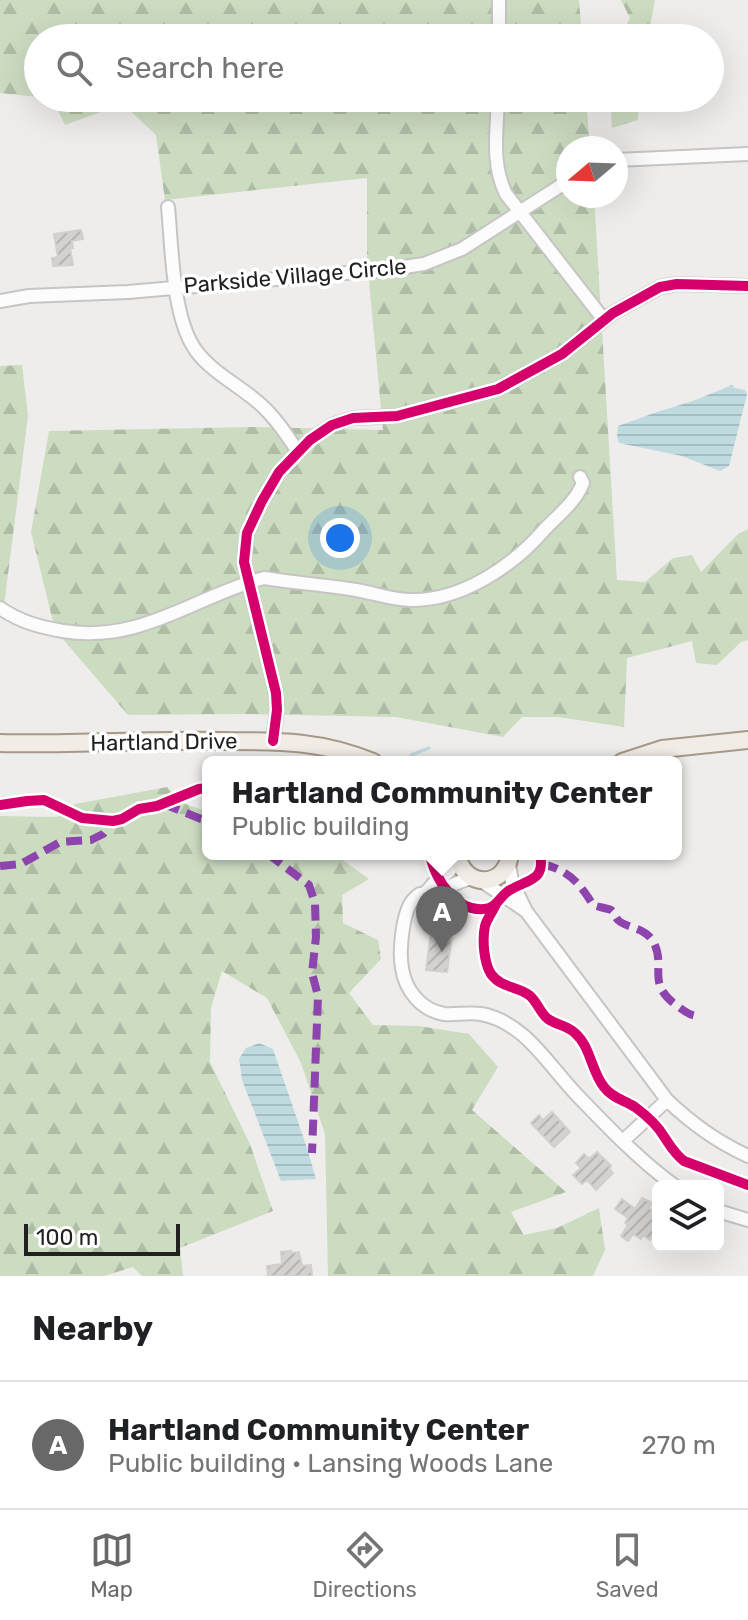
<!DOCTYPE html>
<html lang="en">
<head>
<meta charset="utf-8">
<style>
  body { margin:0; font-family:Rubik,sans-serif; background:#f2f2f2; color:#202124 }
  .controls { position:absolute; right:24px; bottom:24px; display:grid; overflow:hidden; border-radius:12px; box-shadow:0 8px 32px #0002 }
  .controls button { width:72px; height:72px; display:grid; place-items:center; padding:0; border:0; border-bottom:2px solid #e0e0e0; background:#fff; color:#202124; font:40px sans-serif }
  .compass { position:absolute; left:556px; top:136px; width:72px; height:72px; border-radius:50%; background:#fff; box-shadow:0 8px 32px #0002; rotate:251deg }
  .scale { position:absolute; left:24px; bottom:20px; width:156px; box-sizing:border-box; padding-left:8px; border:4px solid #212121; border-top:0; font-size:22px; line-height:28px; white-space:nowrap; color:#212121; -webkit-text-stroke:6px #fff; paint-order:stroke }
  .you { position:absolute; left:340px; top:538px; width:28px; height:28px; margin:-20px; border:6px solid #fff; border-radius:50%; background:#1a73e8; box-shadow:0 0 0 12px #1a73e833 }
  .badge { display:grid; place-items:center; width:52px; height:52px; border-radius:50%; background:#696868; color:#fff; font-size:26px; font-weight:700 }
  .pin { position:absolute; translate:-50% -66px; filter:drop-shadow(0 2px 4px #0008) }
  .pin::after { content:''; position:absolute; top:42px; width:28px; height:24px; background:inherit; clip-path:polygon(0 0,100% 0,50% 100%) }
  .popup { position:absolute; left:202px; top:756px; width:480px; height:104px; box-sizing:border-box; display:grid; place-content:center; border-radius:12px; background:#fff; filter:drop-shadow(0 2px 6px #0005); font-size:26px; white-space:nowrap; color:#757577 }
  .popup b { font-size:30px; color:#202124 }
  .popup::after { content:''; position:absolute; left:50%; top:100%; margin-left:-16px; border:16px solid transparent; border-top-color:#fff }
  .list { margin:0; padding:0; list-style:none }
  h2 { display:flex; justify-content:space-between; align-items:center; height:104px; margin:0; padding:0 32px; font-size:34px }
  h2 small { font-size:26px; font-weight:400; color:#757577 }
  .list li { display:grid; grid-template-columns:52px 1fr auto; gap:24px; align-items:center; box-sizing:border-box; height:128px; padding:0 32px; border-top:2px solid #e0e0e0 }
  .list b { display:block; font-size:30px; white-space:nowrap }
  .list p { margin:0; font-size:26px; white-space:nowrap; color:#757577 }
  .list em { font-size:26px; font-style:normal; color:#757577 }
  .icon { flex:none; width:44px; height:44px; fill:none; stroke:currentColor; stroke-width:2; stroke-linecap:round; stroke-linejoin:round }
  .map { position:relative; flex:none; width:748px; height:1276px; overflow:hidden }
  .search { position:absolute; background:#fff; box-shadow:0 8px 32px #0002; left:24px; right:24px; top:24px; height:88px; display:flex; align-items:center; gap:20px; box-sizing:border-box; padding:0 28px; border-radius:44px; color:#757577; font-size:30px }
  .sheet { height:232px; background:#fff }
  nav { display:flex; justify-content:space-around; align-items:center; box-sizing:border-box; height:112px; border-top:2px solid #e0e0e0; background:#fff; font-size:22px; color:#757577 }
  nav a { display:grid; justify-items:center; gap:4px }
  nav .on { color:#696868 }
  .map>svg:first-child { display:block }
</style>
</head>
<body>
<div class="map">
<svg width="748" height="1276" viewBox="0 0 748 1276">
  <defs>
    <pattern id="forest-firs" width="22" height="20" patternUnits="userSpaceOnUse" patternTransform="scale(2)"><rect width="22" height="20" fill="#ccdcc1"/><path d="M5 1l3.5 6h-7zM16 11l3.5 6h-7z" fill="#afbca6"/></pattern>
    <pattern id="water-rules" width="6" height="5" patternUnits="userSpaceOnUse" patternTransform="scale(2)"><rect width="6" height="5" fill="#c0dbe0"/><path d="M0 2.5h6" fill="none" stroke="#a5bcc0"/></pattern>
    <pattern id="building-hatch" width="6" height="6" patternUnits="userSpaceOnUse" patternTransform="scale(2)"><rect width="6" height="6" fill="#d4d2d0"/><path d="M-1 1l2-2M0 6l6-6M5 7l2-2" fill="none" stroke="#b6b4b2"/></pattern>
  </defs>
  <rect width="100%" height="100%" fill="#efedeb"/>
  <path fill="url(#forest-firs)" d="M0 0H579L582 38H38V97L0 93Z
    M621 0H655L648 38H619L630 18Z
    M52 98H586L590 148H568V196H594L617 580 645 582 673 558 692 555 701 572 738 534 748 529V640L741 642 717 665 696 663 692 641 627 658 624 727 558 717H522L503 737 396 717 243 714 128 715 55 630 31 532 49 431 251 427 383 430 367 260V178L165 200 156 135 123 104 65 125Z
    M610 98H639L638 120 612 128Z
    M22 365 28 416 4 606 0 603V366Z
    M167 787 183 803 208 812V854H340L337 856 369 879 342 895 343 923 378 940 381 959 349 993 373 1025 419 1026 469 1034 498 1067 472 1110 566 1192 511 1212 524 1235 557 1228 599 1208 605 1250 593 1276H328L325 1134 301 1063 267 998 222 971 211 1008 210 1062 250 1144 273 1211 180 1248 183 1276H142L133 1267 104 1276H0V816L57 817 75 804Z"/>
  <path fill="url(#water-rules)" d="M732 385 735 388 745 390 747 394 729 466 720 471 682 456 619 443 617 437 618 426 657 412 693 401Z
    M259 1043 273 1049 307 1148 316 1179 281 1181 242 1080 239 1059 246 1048Z"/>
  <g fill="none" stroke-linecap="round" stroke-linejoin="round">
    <path stroke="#c0dbe0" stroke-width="3" d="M411 755 429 748
      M221 863 231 854"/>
  </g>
  <path fill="url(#building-hatch)" stroke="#d2cfcc" stroke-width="2" d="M81 230 83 239 72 241 73 248H70L73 265 53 266 52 258 58 257 54 234Z
    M431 933 452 935 447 972 426 970Z
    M552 1112 570 1132 554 1147 531 1123 539 1115 543 1120Z
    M597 1152 611 1166 609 1169 613 1173 596 1190 587 1180 582 1184 573 1175 581 1168 576 1163 584 1154 589 1159Z
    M642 1198 652 1203 649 1208 658 1215V1241L652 1237 650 1240 643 1235 641 1239 633 1234 628 1241 621 1236 628 1225 625 1223 628 1218 615 1209 622 1199 635 1209Z
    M291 1251 292 1253 299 1252 302 1266 311 1265 312 1276H268L267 1266 282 1264 281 1252Z"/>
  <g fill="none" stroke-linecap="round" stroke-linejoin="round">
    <g stroke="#c6c5c4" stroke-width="16">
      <path id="minor" d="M499 38V0
        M498 98C497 131 491 164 506 194L604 320
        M616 160 748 154
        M168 207C172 247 172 320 197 352 213 373 240 386 259 403 275 417 287 435 298 452
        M0 301 29 296 128 292 391 269 424 264 462 249 568 181
        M0 608C20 622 40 627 63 631 141 644 195 596 264 578 295 583 326 585 356 590 375 593 392 600 411 600 461 601 513 566 544 530 558 515 575 503 583 483L580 477
        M273 741 277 710 276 693 244 562 247 533 262 501 279 472 310 440 332 425 353 418 397 416 498 389 562 354 613 313 660 287 677 284 748 286
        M457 857C451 872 447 874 434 883 431 886 429 890 426 892 416 898 424 890 415 898 402 909 399 952 402 968 405 990 421 1010 444 1014 456 1015 469 1012 481 1014 525 1022 548 1065 577 1095 607 1126 640 1161 675 1186
        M509 864 512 882 526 911 667 1100C691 1123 717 1142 748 1156
        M480 880 526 911
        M430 891C445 891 457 881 472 878
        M624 1140 667 1100
        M718 1211 748 1220"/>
    </g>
    <g stroke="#a59987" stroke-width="20">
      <path id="major" d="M0 743C76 745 152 739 228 741 281 741 322 741 373 762
        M622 762 662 749 748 740
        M457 854C463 889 506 889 510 854"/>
    </g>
    <use href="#minor" stroke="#fdfcfc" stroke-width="12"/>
    <use href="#major" stroke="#f2ece7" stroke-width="16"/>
    <path stroke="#8e44ad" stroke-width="8" stroke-dasharray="16 8" stroke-linecap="butt" d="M164 804 201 819 208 820
      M268 854 309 885 315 903 316 937 312 973 318 996 312 1153
      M542 864C568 870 579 882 593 905 598 907 606 908 611 910 615 913 615 917 618 920 627 929 645 926 654 943 666 967 646 983 676 1005 683 1010 688 1015 697 1016
      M0 866 21 864 60 842 91 840 103 834 113 821"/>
    <g stroke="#fff" stroke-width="15">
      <path id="cycleway" d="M273 741 277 710 276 693 244 562 247 533 262 501 279 472 310 440 332 425 353 418 397 416 498 389 562 354 613 313 660 287 677 284 748 286
        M0 805 27 801 44 800 82 818 113 821 122 819 139 809 157 806 199 789 208 788
        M430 854C434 879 458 916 489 908 498 905 500 897 507 892 525 879 546 883 540 854
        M496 904C493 911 487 919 485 926 482 940 484 963 491 974 501 988 517 986 529 995 537 1001 540 1013 548 1019 557 1025 568 1026 575 1033 591 1047 591 1071 604 1087 612 1098 624 1100 635 1107 646 1115 658 1126 665 1138 671 1147 675 1154 684 1161L748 1185"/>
    </g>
    <use href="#cycleway" stroke="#d6006c" stroke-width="10"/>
  </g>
  <g text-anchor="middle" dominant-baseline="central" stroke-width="7" stroke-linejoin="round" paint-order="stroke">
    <g font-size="22" fill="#212121" stroke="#fff">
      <text transform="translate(295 276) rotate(-5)">Parkside Village Circle</text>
      <text transform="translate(164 742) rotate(-1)">Hartland Drive</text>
    </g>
  </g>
</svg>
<div class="controls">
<button><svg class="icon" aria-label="layers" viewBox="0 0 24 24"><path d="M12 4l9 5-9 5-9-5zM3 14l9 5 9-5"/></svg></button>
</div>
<svg class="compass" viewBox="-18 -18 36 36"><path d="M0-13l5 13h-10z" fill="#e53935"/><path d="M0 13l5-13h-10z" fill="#757577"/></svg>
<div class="scale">100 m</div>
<div class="you"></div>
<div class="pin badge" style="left:442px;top:952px">A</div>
<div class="popup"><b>Hartland Community Center</b>Public building</div>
<div class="search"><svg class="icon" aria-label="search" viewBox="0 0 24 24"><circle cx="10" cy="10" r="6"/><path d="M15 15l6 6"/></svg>Search here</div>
</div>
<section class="sheet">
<h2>Nearby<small></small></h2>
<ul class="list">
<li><span class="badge">A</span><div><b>Hartland Community Center</b><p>Public building · Lansing Woods Lane</p></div><em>270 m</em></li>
</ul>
</section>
<nav>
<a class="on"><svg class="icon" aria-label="map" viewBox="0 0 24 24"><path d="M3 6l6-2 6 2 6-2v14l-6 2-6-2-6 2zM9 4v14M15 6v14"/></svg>Map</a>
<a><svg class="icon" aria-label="directions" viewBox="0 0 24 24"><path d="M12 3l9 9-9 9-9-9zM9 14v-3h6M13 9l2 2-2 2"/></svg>Directions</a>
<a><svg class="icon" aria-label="saved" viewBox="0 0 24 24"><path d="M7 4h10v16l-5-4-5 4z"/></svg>Saved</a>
</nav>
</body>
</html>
